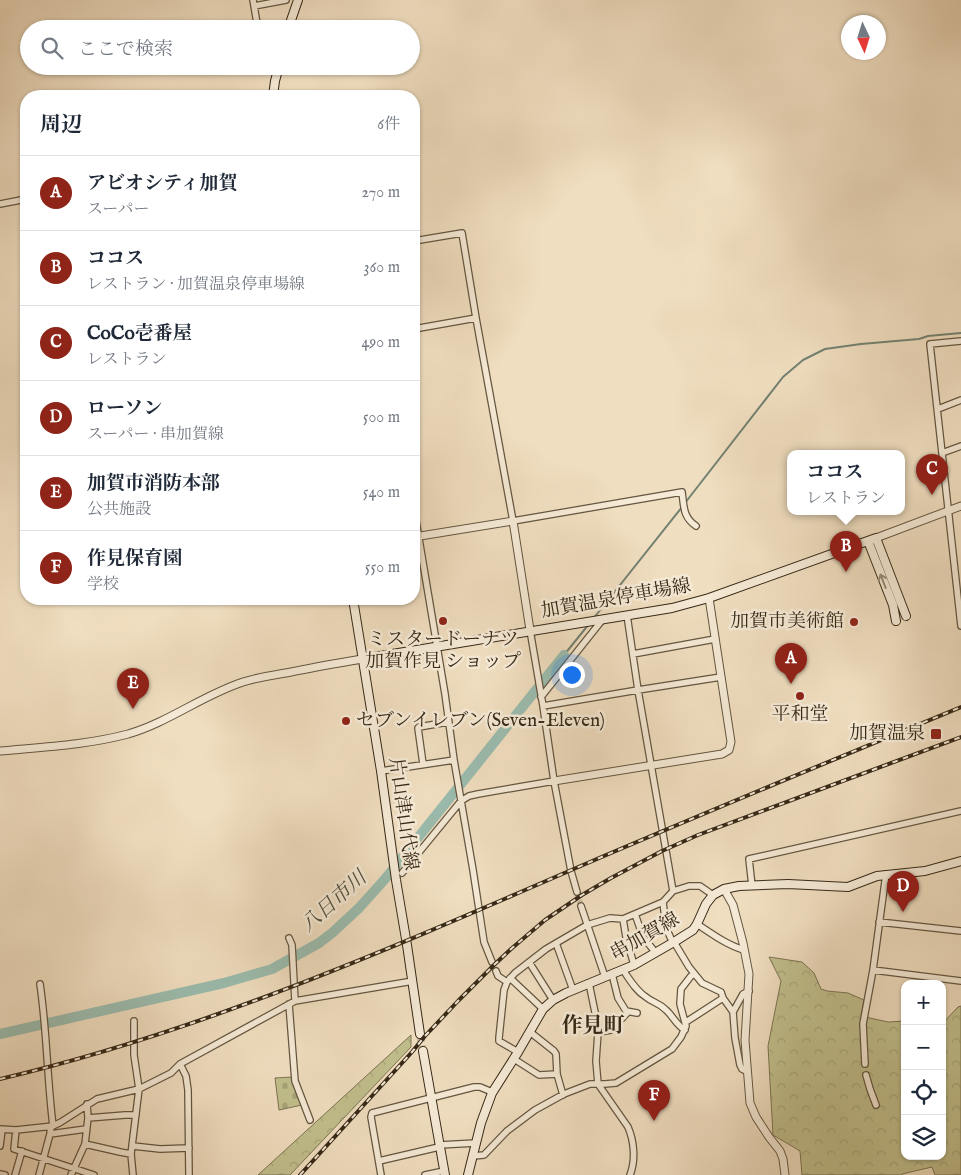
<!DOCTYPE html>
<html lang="ja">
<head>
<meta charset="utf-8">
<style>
  body { margin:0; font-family:"IM FELL English","Noto Serif JP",serif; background:#f2f2f3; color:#1f2937 }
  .controls { position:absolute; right:15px; bottom:15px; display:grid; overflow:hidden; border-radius:10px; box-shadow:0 1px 4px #0004 }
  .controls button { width:45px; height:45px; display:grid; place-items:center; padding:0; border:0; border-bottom:1px solid #e0e1e3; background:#fff; color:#1f2937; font:25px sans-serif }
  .compass { position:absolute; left:841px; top:15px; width:45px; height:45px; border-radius:50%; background:#fff; box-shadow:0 1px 4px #0004; rotate:176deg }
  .you { position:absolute; left:571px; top:674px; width:18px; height:18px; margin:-12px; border:4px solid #fff; border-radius:50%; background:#1a73e8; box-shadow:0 0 0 8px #1a73e833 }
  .badge { display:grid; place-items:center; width:32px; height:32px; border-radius:50%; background:#8f2418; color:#fff; font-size:16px; font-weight:700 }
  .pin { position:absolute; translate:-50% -41px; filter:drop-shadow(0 1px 2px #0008) }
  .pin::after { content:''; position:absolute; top:26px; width:18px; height:15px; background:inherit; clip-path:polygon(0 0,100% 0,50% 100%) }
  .popup { position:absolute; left:787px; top:450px; width:118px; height:65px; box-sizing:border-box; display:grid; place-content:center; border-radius:10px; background:#fff; filter:drop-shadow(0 1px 4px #0005); font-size:16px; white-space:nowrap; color:#747a83 }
  .popup b { font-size:19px; color:#1f2937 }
  .popup::after { content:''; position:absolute; left:50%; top:100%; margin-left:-10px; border:10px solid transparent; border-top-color:#fff }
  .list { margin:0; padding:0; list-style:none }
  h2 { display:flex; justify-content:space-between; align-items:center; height:65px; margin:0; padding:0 20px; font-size:21px }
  h2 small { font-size:16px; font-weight:400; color:#747a83 }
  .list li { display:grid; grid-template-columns:32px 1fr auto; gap:15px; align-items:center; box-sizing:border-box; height:75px; padding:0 20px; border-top:1px solid #e0e1e3 }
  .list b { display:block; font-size:19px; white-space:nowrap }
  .list p { margin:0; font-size:16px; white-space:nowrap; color:#747a83 }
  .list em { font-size:16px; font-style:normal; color:#747a83 }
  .icon { flex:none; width:28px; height:28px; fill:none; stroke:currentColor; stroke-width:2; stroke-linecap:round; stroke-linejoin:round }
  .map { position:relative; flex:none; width:961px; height:1175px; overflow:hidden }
  .search { position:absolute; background:#fff; box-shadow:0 1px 4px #0004; left:20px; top:20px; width:400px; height:55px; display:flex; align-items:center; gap:12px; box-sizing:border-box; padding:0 18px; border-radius:28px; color:#747a83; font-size:19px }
  .panel { position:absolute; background:#fff; box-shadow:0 1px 4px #0004; left:20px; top:90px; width:400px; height:515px; border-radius:20px }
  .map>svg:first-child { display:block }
</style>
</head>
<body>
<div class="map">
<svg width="961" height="1175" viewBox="0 0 961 1175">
  <defs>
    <pattern id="forest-crowns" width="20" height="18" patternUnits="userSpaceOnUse" patternTransform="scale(1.25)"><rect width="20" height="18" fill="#c1bf8d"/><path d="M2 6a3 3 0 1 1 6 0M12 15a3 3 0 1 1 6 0" fill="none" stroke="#a6a479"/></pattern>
    <pattern id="cemetery-stones" width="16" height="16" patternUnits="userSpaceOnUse" patternTransform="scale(1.25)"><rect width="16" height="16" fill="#c1bf8d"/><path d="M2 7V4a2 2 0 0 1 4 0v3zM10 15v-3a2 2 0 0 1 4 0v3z" fill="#a6a479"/></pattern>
  </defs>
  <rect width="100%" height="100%" fill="#f0dec0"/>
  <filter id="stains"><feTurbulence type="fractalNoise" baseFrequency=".004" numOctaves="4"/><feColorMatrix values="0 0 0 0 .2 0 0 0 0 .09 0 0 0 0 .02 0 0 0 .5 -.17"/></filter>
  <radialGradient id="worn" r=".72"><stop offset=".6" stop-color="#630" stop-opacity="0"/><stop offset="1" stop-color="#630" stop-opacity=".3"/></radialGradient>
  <path fill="url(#forest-crowns)" stroke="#7c7452" d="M769 957 802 962 814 973 821 989 827 991 848 993 864 1000 861 1016 888 1022 905 1021V1156H942V1024L958 1007 961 1006V1175H935L932 1167 902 1174V1175H802L800 1151 773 1135 768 1046 781 981Z
    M411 1035V1047L290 1175H258Z"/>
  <path fill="url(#cemetery-stones)" stroke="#7c7452" d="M292 1077 302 1105 279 1110 275 1078Z"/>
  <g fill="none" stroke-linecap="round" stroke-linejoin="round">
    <path stroke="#738171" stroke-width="2" d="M685 503 783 377 803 360 825 349 861 344 919 339 928 336 961 333
      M593 619 682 507
      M564 655 589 624"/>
    <path stroke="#9bbcae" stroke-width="10" d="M0 1034 224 983 272 969 319 943 332 933 359 908 385 879 564 655"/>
    <path stroke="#cbba9e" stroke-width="5.5" stroke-dasharray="5.5 3" stroke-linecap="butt" d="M577 892 581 906"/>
    <path stroke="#cbba9e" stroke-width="8" stroke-dasharray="8 4" stroke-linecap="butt" d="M420 1034 423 1051"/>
    <g stroke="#645640" stroke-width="8">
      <path id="minor" d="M253 0 258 29
        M254 6 286 0
        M0 204 26 199
        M414 241 462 233 476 318 513 521 682 492C684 507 683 517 696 526
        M414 329 476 318
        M961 341 930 344 961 626
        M938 409 961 400
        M942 453 961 446
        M414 509 445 694 454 760 473 870 484 942 492 962
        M627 615 638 690 721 677
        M530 630 543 706 554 781 571 871 577 892
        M633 654 715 639
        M541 697 603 619
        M543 706 638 690 673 891
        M423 764 418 728 419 727 448 722
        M381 771 454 760
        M402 873 461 801 469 796 478 794 554 781
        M752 886 749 859 961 811
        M663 902 666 928 673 943
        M581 906 605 977
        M635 914 643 937 656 953
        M623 919 626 937 634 965
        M879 922 961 931
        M697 924C712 934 727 945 744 950
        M289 938 292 945 295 1001
        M674 942 689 967 702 983 721 992 723 998 733 1012 735 1038 740 1065 742 1069 746 1071
        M556 943 573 990
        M529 962 553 1000
        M623 970C630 980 636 991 646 997 653 1003 658 1002 666 1010 673 1016 676 1025 685 1030
        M873 970 961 981
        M496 971 498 976 507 982
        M612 974 618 998 626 1011 637 1013
        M510 978 543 1009
        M589 983 597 1022 598 1032 596 1061 598 1084 628 1127C634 1141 636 1160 630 1175
        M40 984C47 1031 47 1078 53 1126
        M289 1004 295 1081 310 1120
        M733 1012 743 994 749 991
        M686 1022 723 998
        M530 1032 554 1051 556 1054 557 1074 563 1095
        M598 1032 611 1030 628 1012
        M518 1052 499 1041V1038L504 990 507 982 515 973 546 949 587 925 610 918 623 919 663 902 673 891 689 886H700L713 895
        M514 1059 539 1075 557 1074
        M180 1064 186 1076 188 1090 189 1175
        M865 1064 863 1024 873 970 886 874
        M866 1075 870 1089 876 1105
        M88 1118 125 1115H136
        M0 1129 16 1130 53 1126 61 1122 97 1099 139 1089 171 1073 180 1064 295 1001 413 981
        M16 1130 14 1149 94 1175
        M50 1134 86 1129
        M85 1144 120 1152 131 1154
        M439 1145 476 1143
        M0 1146 2 1130
        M133 1146 160 1149 189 1148
        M473 1156 484 1155 507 1131 535 1110 564 1094 590 1084H605L616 1083 672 1049 681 1037 686 1026 680 1004 681 989 691 976 694 974
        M379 1161 439 1147
        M0 1174 5 1175
        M15 1175 22 1151
        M39 1175 50 1134 51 1126
        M71 1175 85 1144 88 1118 87 1104
        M133 1175 131 1154 139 1089 134 1055V1021
        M381 1175 371 1117 372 1113 474 1087H480L492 1092
        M425 1175 444 1171"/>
    </g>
    <g stroke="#645640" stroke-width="9">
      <path id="tertiary" d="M414 537 513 521 530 630
        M876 538 961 506
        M0 751C43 747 87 745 128 734 169 722 203 695 243 682 258 677 275 675 291 672 315 667 339 663 362 659
        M554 781 722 754 729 750 731 742 709 598
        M724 889 733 905 743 943 749 974 745 1040 750 1103 756 1117 769 1137 780 1151 783 1159 785 1175"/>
    </g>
    <g stroke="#362816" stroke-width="10">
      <path id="secondary" d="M288 29 298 0
        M273 96 275 81 279 66
        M868 541 893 605 896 621
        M353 599 381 771 396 880 407 945 420 1034
        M362 659 672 608 709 598 876 538 906 616
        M423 1051 445 1175
        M468 1175 481 1123 492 1093 518 1052 543 1009 553 1000 566 993 634 965 674 942 693 930 697 924 706 904 713 895 724 889 739 886 788 884 848 887 877 876 925 871 961 861"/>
    </g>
    <use href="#minor" stroke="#f5ead6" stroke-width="5.5"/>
    <use href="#tertiary" stroke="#f5ead6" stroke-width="7"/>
    <use href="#secondary" stroke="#f5ead6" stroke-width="8"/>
    <g stroke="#362816" stroke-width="4">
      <path id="rail" d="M0 1079C201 1032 394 947 583 865 709 811 835 759 961 707
        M300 1175 412 1052 425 1036 458 1001 495 964 511 949 545 920 582 895 611 878 662 851 698 835 961 737"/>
    </g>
    <use href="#rail" stroke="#f5ead6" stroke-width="2" stroke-dasharray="5.5" stroke-linecap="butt"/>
  </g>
  <defs><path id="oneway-shaft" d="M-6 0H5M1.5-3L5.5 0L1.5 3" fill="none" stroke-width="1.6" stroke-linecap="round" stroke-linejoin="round" transform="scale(1.25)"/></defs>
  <use stroke="#968976" href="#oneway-shaft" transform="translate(883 581) rotate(-111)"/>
  <g fill="#8f2418" stroke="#f5ead6" stroke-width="2">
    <circle cx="443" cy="621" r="5"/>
    <circle cx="854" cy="622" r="5"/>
    <circle cx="800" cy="696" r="5"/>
    <circle cx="346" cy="721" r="5"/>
    <rect x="930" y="728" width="12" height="12" rx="2.5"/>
  </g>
  <g text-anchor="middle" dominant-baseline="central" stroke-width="5" stroke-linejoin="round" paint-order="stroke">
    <g font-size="19" fill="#362816" stroke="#f5ead6">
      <text transform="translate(616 599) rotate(-10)">加賀温泉停車場線</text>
      <text transform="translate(403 814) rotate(82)">片山津山代線</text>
      <text transform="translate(645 937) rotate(-30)">串加賀線</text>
    </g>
    <g font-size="19" fill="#362816" stroke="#f5ead6" text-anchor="end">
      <text x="844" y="622">加賀市美術館</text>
      <text x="443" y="640" text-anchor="middle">ミスタードーナツ<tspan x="443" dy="22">加賀作見 ショップ</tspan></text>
      <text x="800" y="715" text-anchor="middle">平和堂</text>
      <text x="356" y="721" text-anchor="start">セブンイレブン(Seven-Eleven)</text>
      <text x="925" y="734">加賀温泉</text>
    </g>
    <g font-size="20" font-style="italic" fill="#4f4d3c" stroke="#f5ead6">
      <text transform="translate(334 902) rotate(-42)">八日市川</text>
    </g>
    <g font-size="21" font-weight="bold" fill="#362816" stroke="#f5ead6">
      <text x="593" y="1026">作見町</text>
    </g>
  </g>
  <rect width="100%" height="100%" filter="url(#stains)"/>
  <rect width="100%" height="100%" fill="url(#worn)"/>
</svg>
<div class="controls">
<button>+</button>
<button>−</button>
<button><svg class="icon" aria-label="locate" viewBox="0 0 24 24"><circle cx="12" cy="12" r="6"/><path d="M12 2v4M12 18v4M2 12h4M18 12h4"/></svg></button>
<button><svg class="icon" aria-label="layers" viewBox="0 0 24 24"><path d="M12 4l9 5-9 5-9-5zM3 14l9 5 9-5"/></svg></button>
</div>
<svg class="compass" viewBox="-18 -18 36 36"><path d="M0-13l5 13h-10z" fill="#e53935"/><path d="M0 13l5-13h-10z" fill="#747a83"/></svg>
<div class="you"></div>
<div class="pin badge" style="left:791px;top:684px">A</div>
<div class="pin badge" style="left:846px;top:572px">B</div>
<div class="popup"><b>ココス</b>レストラン</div>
<div class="pin badge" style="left:932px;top:495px">C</div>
<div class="pin badge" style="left:903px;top:912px">D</div>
<div class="pin badge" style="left:133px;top:709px">E</div>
<div class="pin badge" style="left:654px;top:1121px">F</div>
<div class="search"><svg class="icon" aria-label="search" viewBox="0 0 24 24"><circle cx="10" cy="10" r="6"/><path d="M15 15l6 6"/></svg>ここで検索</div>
<section class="panel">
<h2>周辺<small>6件</small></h2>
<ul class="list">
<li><span class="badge">A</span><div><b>アビオシティ加賀</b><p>スーパー</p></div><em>270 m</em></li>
<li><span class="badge">B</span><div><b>ココス</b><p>レストラン · 加賀温泉停車場線</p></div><em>360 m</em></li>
<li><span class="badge">C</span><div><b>CoCo壱番屋</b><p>レストラン</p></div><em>490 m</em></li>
<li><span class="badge">D</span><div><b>ローソン</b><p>スーパー · 串加賀線</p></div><em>500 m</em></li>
<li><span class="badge">E</span><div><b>加賀市消防本部</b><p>公共施設</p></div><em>540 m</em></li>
<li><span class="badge">F</span><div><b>作見保育園</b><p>学校</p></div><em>550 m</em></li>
</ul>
</section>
</div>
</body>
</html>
